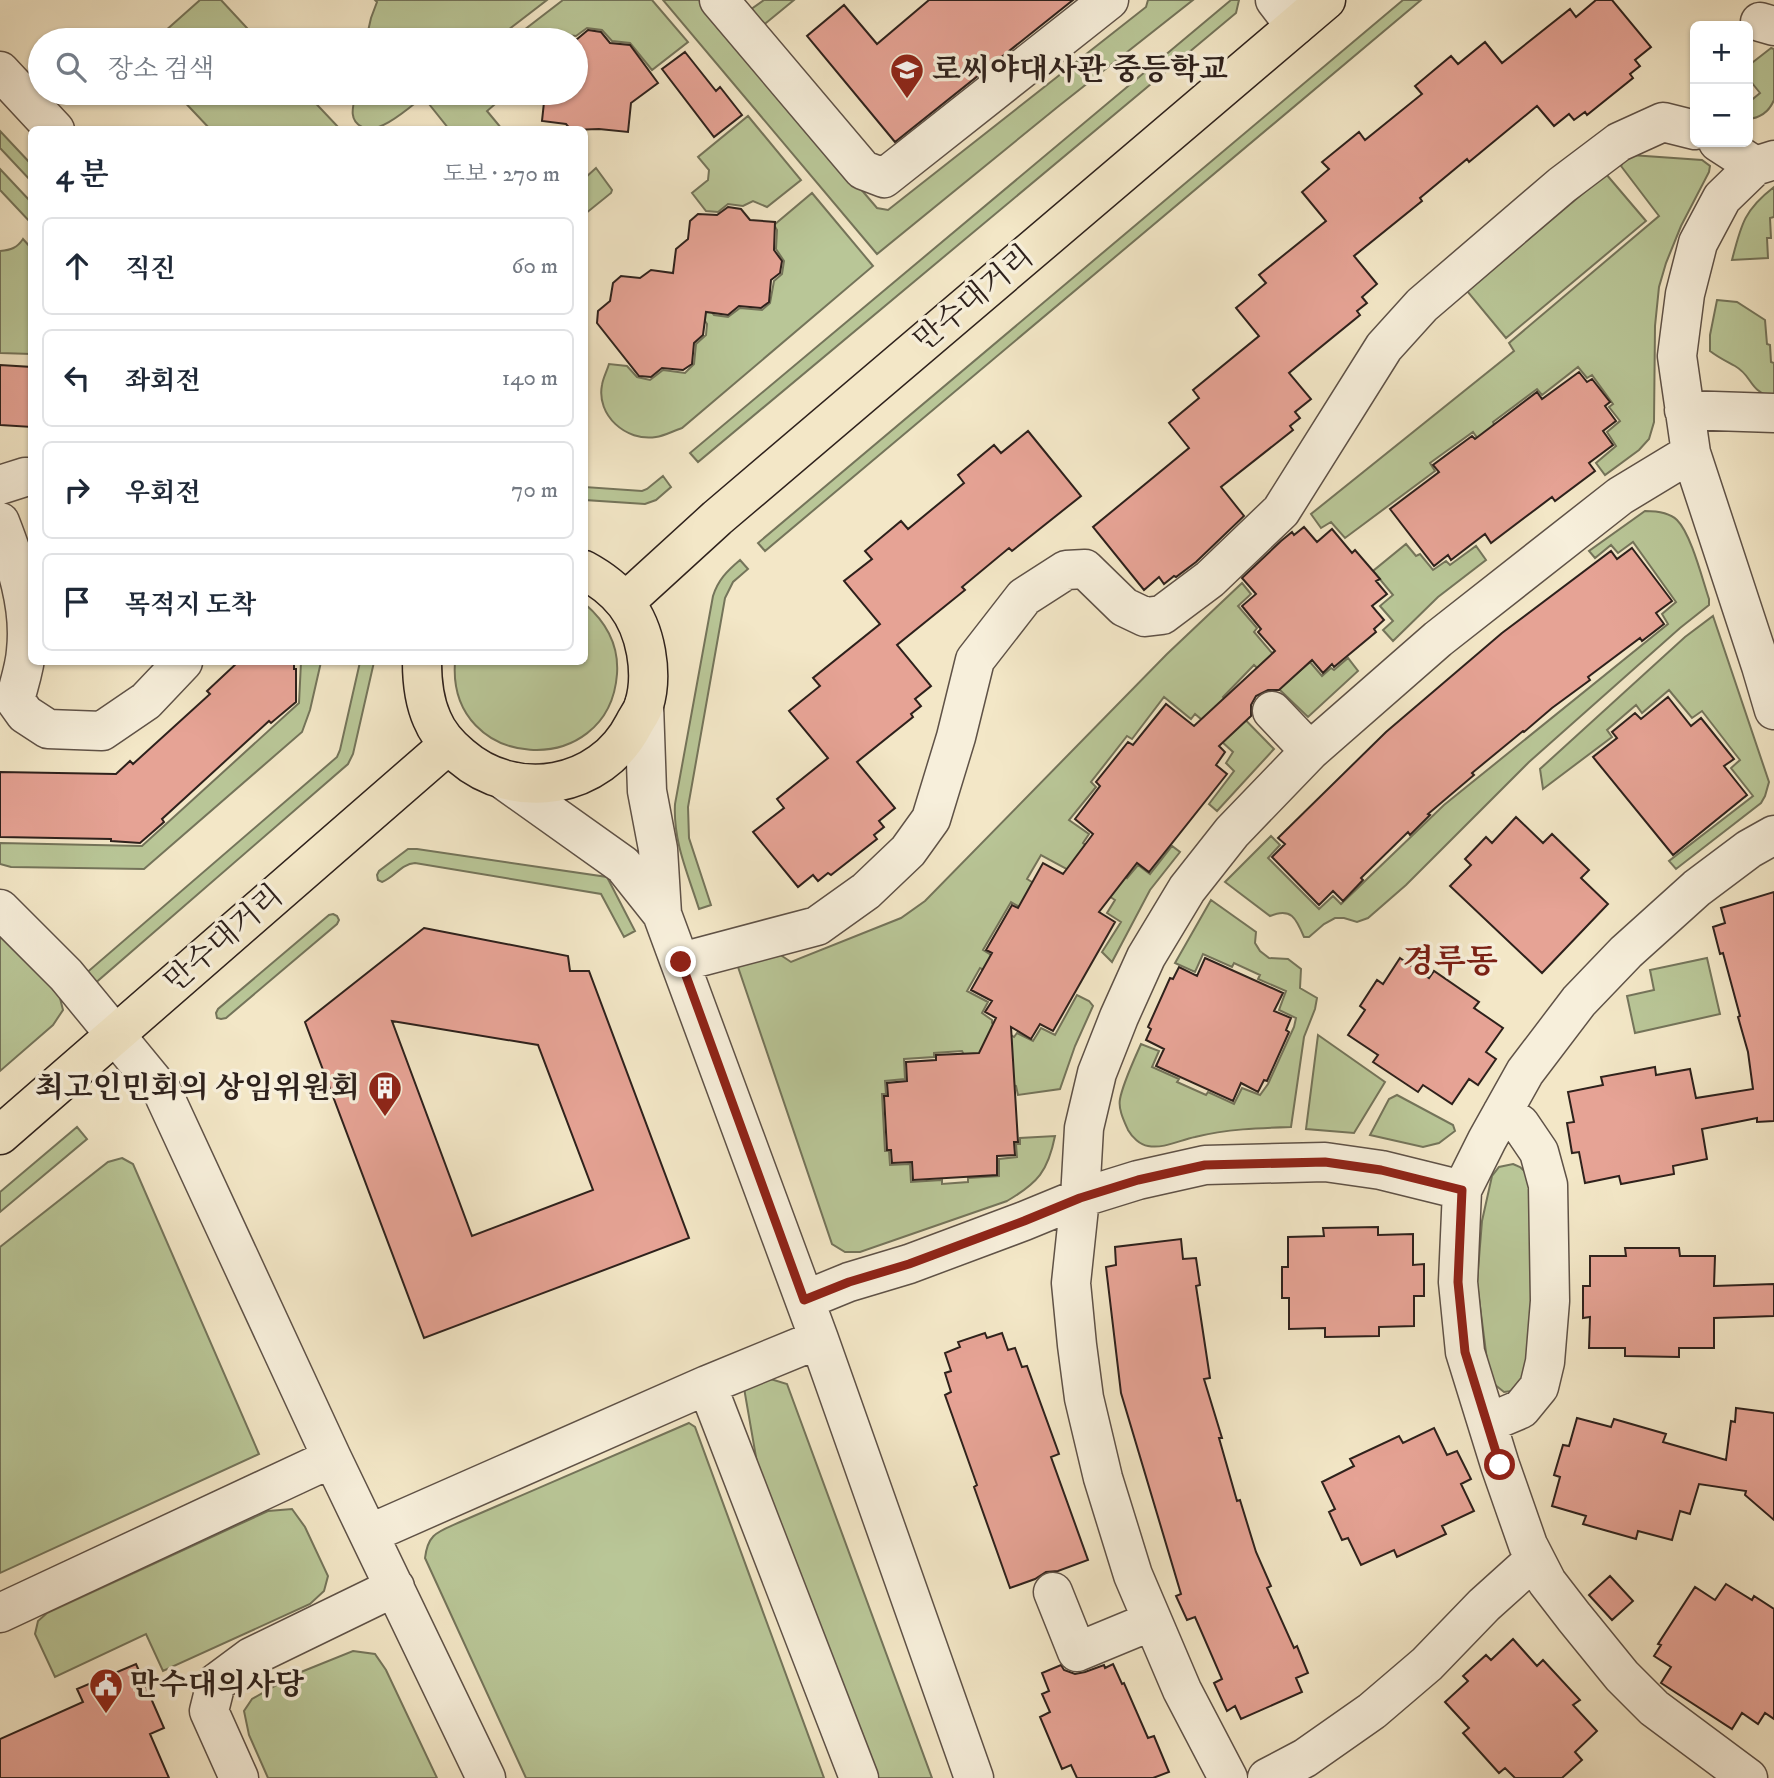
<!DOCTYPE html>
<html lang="ko">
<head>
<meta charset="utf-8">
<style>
  body { margin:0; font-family:"IM FELL DW Pica","Noto Serif KR",serif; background:#f6f6f7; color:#1f2937 }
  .controls { position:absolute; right:21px; top:21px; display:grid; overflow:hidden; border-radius:10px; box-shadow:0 2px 5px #0004 }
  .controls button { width:63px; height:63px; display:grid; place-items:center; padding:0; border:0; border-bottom:2px solid #e0e1e3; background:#fff; color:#1f2937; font:35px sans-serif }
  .stop { position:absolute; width:21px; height:21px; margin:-16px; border:5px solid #8f2418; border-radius:50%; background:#fff }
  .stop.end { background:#8f2418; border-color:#fff; box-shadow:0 2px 7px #0008 }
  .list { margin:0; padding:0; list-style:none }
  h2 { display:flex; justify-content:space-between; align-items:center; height:91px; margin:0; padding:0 28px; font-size:30px }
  h2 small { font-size:23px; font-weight:400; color:#747a83 }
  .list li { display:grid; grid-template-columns:46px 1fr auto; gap:21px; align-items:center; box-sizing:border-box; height:98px; margin:0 14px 14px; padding:0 14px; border:2px solid #e0e1e3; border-radius:10px }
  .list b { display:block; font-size:26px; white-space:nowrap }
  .list em { font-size:23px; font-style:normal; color:#747a83 }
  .icon { flex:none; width:38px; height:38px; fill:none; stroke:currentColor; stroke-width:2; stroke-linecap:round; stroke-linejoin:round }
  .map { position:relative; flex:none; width:1774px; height:1778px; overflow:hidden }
  .search { position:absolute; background:#fff; box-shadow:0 2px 5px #0004; left:28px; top:28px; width:560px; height:77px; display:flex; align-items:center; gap:18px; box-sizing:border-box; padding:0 24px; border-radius:38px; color:#747a83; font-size:26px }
  .panel { position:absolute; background:#fff; box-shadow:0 2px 5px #0004; left:28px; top:126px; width:560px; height:539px; border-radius:10px }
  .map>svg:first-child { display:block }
</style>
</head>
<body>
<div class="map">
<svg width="1774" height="1778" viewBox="0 0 1774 1778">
  <rect width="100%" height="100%" fill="#f3e7c7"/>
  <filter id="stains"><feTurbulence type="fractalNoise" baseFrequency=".00286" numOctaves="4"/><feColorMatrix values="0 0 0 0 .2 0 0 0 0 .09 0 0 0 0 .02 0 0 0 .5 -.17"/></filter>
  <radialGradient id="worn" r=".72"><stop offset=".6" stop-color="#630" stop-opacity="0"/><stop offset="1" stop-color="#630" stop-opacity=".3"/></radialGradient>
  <path fill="#b9c697" stroke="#74745a" stroke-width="2" d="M200 0H221L258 40H155Z
    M375 0H547L495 40H366L371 18 377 2Z
    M563 0H652L688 42 652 70 630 43 612 41 602 30 587 28 576 36 558 34 550 40H511Z
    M663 0H699L877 208 888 210 1146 7 1148 0H1193L1060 105 877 254Z
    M764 0H794L755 32 750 10Z
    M1231 0H1239L1236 13 698 462 690 453Z
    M1403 0H1421L765 551 758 543Z
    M1771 48 1774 49V100C1769 112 1760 118 1748 119V103L1760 93 1748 78V66Z
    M176 93H306L340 129H210Z
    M356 93H428C414 103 379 137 362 127 348 120 353 106 356 93Z
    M444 93H508L487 111 502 129H449L429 104Z
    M748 116 801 180 767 207 753 201 743 206 728 204 718 212 706 211 692 193 708 180 709 170 698 157Z
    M0 131 31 164V181L0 148Z
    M1631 155 1702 160 1710 166 1709 172 1681 226 1666 263 1659 287 1655 326 1654 422 1649 439 1639 450 1605 475 1596 463 1616 446 1607 432 1620 421 1609 407 1613 404 1592 375 1587 378 1578 367 1542 395 1537 389 1493 422 1495 426 1478 439 1473 432 1430 463 1435 471 1345 538 1331 522 1321 528 1311 514 1514 351 1509 343 1659 216 1621 166 1624 160Z
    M596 168 612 190 611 193 585 214V178Z
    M0 169 31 202V223L0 190Z
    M1606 174 1646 221 1506 338 1467 291Z
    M1774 187V217L1770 218 1771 238H1767L1768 258 1732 260C1741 225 1744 210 1774 187Z
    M812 193 873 266 682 428C673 431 664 436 656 437 626 442 596 415 602 385 603 378 607 371 609 364L627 366 637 377 650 380 663 370 685 373 694 364 696 344 706 335 707 324 699 312 705 303 714 315 728 317 740 308 762 310 770 303 774 281 782 274 784 261 776 249 777 230 774 225Z
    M23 239 31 248V354L0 353V251C11 250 17 248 23 239Z
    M1717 300 1737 302 1765 320 1767 344 1770 345 1771 362 1774 363V398C1747 390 1754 377 1735 366 1726 361 1719 358 1710 351V335Z
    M663 476 671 487 656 500 645 504 585 500V487L642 491 647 489Z
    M1645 511C1656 511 1669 512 1677 520 1691 534 1702 578 1709 599V605L1680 628 1529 762 1406 885 1368 918 1357 922 1344 918H1335L1324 924 1309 937H1304C1296 918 1291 907 1270 916L1225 882 1271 836 1280 845 1268 858 1319 909 1333 896 1341 904 1444 805 1668 624 1662 614 1676 602 1633 542 1618 553 1611 545 1595 558 1589 551Z
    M1406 544 1416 556 1420 554 1433 570 1446 561 1450 565 1476 546 1486 560 1438 597 1393 641 1383 630 1393 621 1380 606 1393 595 1373 571Z
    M740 560 748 569 733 582 725 598 688 807 689 838 711 905 699 909C688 874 673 842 675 804L713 596C718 580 727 571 740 560Z
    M1242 583 1251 594 1238 606 1257 628 1254 632 1272 653 1276 651 1296 674 1310 662 1322 676 1331 668 1334 670 1348 658 1358 671 1308 717 1254 665 1223 697 1274 749 1217 811 1209 804 1234 771 1226 763 1233 752 1220 740 1222 737 1195 714 1191 719 1164 697 1132 739 1127 736 1091 782 1096 787 1069 820 1089 834 1083 843 1127 878 1138 865 1150 874 1172 846 1180 852 1150 890 1112 962 1102 952 1121 922 1107 913 1115 900 1065 868 1041 855 1027 879 1037 885 1023 909 1011 902 983 950 996 958 988 972 980 968 967 991 988 1002 982 1013 992 1020V1023L1014 1037 1017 1033 1033 1041 1041 1028 1055 1035 1077 995 1089 1001 1093 1006 1075 1046 1060 1089 1018 1095 1016 1086 1013 1085 964 1055 962 1051 934 1053V1057L904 1059 905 1079 885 1081 886 1094H882L885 1151H889L890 1165 910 1164 911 1182 942 1180V1184L968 1182V1178L999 1176V1159L1017 1157 1016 1144H1020V1138L1055 1136C1048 1171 1038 1183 1007 1201L860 1252H845L832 1244 737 964 779 954 791 962 901 918 925 901 1167 654Z
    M585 604C606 622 619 646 617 674 609 782 447 772 455 662H584Z
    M1713 616 1769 782 1765 796 1761 803 1676 869 1669 861 1753 796 1731 768 1740 760 1702 711 1692 718 1669 690 1642 713 1636 705 1607 730 1612 737 1543 789 1540 769 1685 637Z
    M301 662H321L310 710 302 732 144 869 11 867 0 864V843L142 846 299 703Z
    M360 662H374L353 754 348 764 93 985 84 975 337 757 340 750Z
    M408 849H417L607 877 635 931 624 937 601 894 415 863C401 864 395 877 382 882L378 880 377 875 379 871Z
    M1211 900 1256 932 1255 943 1260 951 1269 958 1288 959 1301 969 1300 988 1317 998 1315 1009 1304 1037 1291 1127C1259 1128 1227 1129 1195 1137 1180 1140 1164 1149 1148 1146 1140 1145 1132 1137 1128 1130 1124 1121 1118 1109 1120 1099 1123 1083 1134 1060 1141 1044L1159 1051 1152 1067 1179 1079 1177 1082 1206 1095 1208 1092 1234 1104 1242 1088 1260 1095 1268 1084 1294 1027 1296 1018 1279 1010 1286 991 1258 979 1260 975 1234 963 1232 967 1203 954 1195 972 1175 963Z
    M333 914 337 916 339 920 337 924 226 1018 221 1019 217 1018 216 1013 218 1009 329 915Z
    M0 920 59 994 63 1010 53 1025 0 1071Z
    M1707 958 1720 1014 1635 1033 1627 996 1654 990 1650 970Z
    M1318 1035 1385 1082 1354 1133 1306 1129Z
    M1397 1095 1453 1125 1455 1131 1439 1143 1423 1147 1370 1135 1389 1099Z
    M77 1127 87 1139 0 1212V1192Z
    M122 1158 133 1164 259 1454 0 1573V1247L108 1162Z
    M1513 1164 1520 1167 1529 1175 1532 1347 1520 1390 1504 1392 1494 1384 1488 1368 1477 1283 1482 1221 1492 1176 1499 1167Z
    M764 1377 787 1384 932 1778H873L764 1503 744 1388Z
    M689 1423 695 1427 824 1778H526L425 1558C428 1533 438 1532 460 1522Z
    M292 1509 305 1527 328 1576 324 1591 310 1604 163 1671 146 1634 55 1677 35 1634 38 1621 47 1613 268 1511Z
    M353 1651 375 1654 386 1670 437 1778H268L249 1735 244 1711 252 1699 296 1674Z"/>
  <path fill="#e6a395" stroke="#2e211c" stroke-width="2" fill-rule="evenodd" d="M929 0H1073L895 142 807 36 844 5 877 44Z
    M1596 0H1612L1651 47 1635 60 1640 66 1630 74 1633 78 1587 115 1585 112 1574 120 1569 114 1554 126 1537 106 1469 162 1467 159 1420 198 1422 201 1354 256 1377 284 1362 297 1367 303 1357 311 1360 315 1289 373 1311 399 1295 412 1300 418 1290 426 1293 430 1221 487 1244 516 1196 562 1176 577 1174 576 1164 584 1159 577 1144 590 1093 527 1189 448 1169 423 1199 398 1193 390 1259 336 1236 308 1266 283 1259 275 1326 221 1302 192 1329 169 1322 162 1359 132 1365 140 1422 94 1415 86 1451 56 1458 64 1485 42 1502 63 1570 9 1576 17Z
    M588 30 601 32 610 43 630 45 658 83 631 103 628 132 599 129 571 130 566 124 542 121 545 93H576V40Z
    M685 52 716 91 720 87 742 115 714 137 662 69Z
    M728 207 741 209 750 220 775 222 774 250 782 261 780 273 771 280 769 302 761 308 739 306 728 315 706 312 703 335 694 343 692 364 683 370 662 368 651 377 639 376 597 323 598 311 610 301 613 283 621 276 640 278 651 270 673 273 676 249 688 239 690 221 698 214 717 215Z
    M0 365 32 367V427L0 425Z
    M1579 372 1587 382 1592 379 1610 402 1605 406 1616 421 1603 431 1613 445 1589 463 1595 471 1555 501 1552 497 1491 543 1485 534 1451 560 1448 555 1434 566 1390 509 1439 472 1433 465 1472 436 1475 439 1537 392 1542 399Z
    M1028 431 1081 496 1012 551 1009 548 962 587 965 590 897 645 931 686 915 699 921 706 911 714 913 717 857 762 895 808 879 821 884 827 874 835 877 839 831 875 828 873 818 881 813 875 798 887 753 832 784 808 777 799 828 758 789 711 820 686 813 678 880 624 844 581 872 559 865 551 901 521 908 529 964 483 958 475 994 445 1001 453Z
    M1304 527 1317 542 1332 529 1352 553 1355 550 1380 579 1376 581 1387 594 1372 606 1384 620 1374 629 1376 632 1334 667 1332 664 1323 673 1312 660 1279 690H1268L1256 696 1251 705V716L1219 746 1225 752 1216 765 1227 774 1149 872 1137 863 1099 912 1115 922 1053 1031 1040 1024 1031 1039 1011 1027 1018 1142H1014L1015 1155 997 1156V1175L913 1180 912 1162 892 1163 891 1150H887L884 1096H888L887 1083 907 1081 906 1062 936 1060V1055L979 1053 996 1018 985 1012 992 1001 971 990 992 953 986 950 1012 905 1018 908 1043 863 1063 874 1093 834 1075 819 1100 786 1096 782 1128 742 1133 745 1166 704 1194 726 1275 651 1258 632 1261 629 1242 606 1256 594 1242 578 1281 541 1292 532 1294 535Z
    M1632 548 1672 601 1656 613 1664 624 1642 641 1640 638 1588 677 1590 680 1552 708 1524 732 1523 731 1472 773 1474 775 1428 814 1430 815 1410 835 1408 832 1361 878 1363 880 1343 901 1333 891 1319 905 1272 857 1285 844 1278 838 1386 732 1502 633 1611 551 1617 559Z
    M238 662H294V669H296V702L271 723 269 721 162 819 164 822 140 843 111 841V839L0 837V772L116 774 130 761 133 764 210 694 207 691Z
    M1668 697 1691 726 1701 718 1734 759 1724 766 1747 795 1673 855 1593 757 1617 738 1612 732 1635 713 1641 719Z
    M1516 817 1543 843 1552 834 1589 870 1581 878 1608 904 1542 973 1450 886 1471 865 1465 859 1486 837 1492 843Z
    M1774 892V1121L1757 1122V1118L1702 1129 1707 1159 1673 1166 1674 1174 1621 1184 1619 1176 1585 1183 1579 1152 1572 1153 1567 1123 1574 1122 1568 1092 1603 1085 1601 1077 1655 1067 1656 1075 1690 1069 1696 1098 1753 1089 1748 1052 1738 1017 1740 1016 1723 953 1720 954 1713 927 1725 923 1721 908Z
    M424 928 568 956 570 971H589L689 1238 424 1338 305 1022ZM392 1021 538 1045 593 1190 472 1236Z
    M1205 958 1283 993 1274 1011 1291 1018 1286 1030 1289 1032 1267 1081 1264 1080 1258 1092 1241 1083 1233 1101 1156 1066 1164 1049 1146 1040 1151 1029 1148 1027 1170 978 1173 979 1179 967 1197 976Z
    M1400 958 1429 978 1434 971 1479 1002 1474 1008 1503 1028 1486 1052 1496 1059 1478 1085 1469 1079 1452 1104 1423 1085 1418 1092 1373 1062 1378 1055 1348 1035 1365 1010 1360 1006 1377 980 1383 984Z
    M1378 1227V1235L1413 1234V1265L1424 1264V1296H1414V1326L1379 1327V1336L1325 1337V1328L1289 1329V1298H1282V1267H1288V1237L1324 1236 1323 1228Z
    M1181 1239 1183 1259 1196 1258 1200 1285 1196 1286 1210 1378 1204 1379 1222 1438H1219L1237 1501 1240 1500 1256 1552 1271 1586 1267 1588 1294 1648 1297 1646 1308 1673 1296 1678 1302 1692 1241 1719 1235 1706 1227 1711 1214 1683 1222 1679 1195 1617 1187 1620 1176 1596 1181 1594 1121 1393 1106 1267 1116 1265 1115 1247Z
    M1625 1248H1679L1680 1256H1715L1714 1286 1774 1284V1316L1714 1318V1348H1679V1357L1625 1356V1348H1589L1590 1317 1583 1318V1286H1590V1256H1626Z
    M985 1333 987 1338 1002 1333 1008 1350 1015 1348 1022 1367 1027 1366 1059 1454 1051 1457 1088 1560 1058 1571 1046 1572 1035 1579 1010 1588 974 1487 977 1485 945 1395 951 1392 945 1373 951 1371 945 1353 960 1347 958 1342Z
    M1736 1408 1774 1413V1520L1745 1495 1746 1491 1699 1484 1690 1514 1680 1511 1672 1540 1638 1531 1636 1539 1583 1524 1586 1516 1552 1506 1560 1477 1554 1475 1563 1445 1569 1446 1577 1418 1611 1427 1614 1419 1666 1434 1663 1442 1726 1460 1731 1421 1735 1422Z
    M1434 1428 1447 1455 1457 1451 1471 1479 1461 1484 1474 1511 1442 1526 1446 1534 1397 1557 1394 1550 1361 1565 1348 1538 1342 1540 1329 1512 1335 1509 1322 1482 1354 1466 1350 1459 1399 1436 1403 1443Z
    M1610 1576 1633 1601 1612 1620 1589 1595Z
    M1726 1584 1752 1600 1754 1596 1774 1609V1719L1765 1713 1758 1724 1742 1713 1732 1729 1661 1683 1671 1667 1654 1656 1661 1645 1658 1644 1695 1587 1715 1600Z
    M1513 1639 1537 1666 1543 1660 1580 1700 1573 1705 1597 1731 1575 1752 1582 1760 1562 1778H1515L1505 1768 1499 1773 1463 1733 1469 1728 1445 1702 1468 1681 1463 1676 1486 1655 1491 1660Z
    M136 1664 164 1728 150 1734 169 1778H0V1739L83 1702 77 1689Z
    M1113 1664 1122 1684 1124 1683 1148 1738 1154 1736 1169 1772 1153 1778H1077L1071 1765 1062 1769 1040 1717 1050 1712 1042 1694 1049 1691 1042 1673 1061 1665 1064 1670 1075 1674 1085 1672 1104 1665 1105 1668Z"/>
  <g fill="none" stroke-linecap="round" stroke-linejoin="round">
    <g stroke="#5f5247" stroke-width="41">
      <path id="minor" d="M719 0 863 170 884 178 1109 0
        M1275 0 1295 26
        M1760 22 1774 26
        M0 71 55 130
        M1718 142 1755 166
        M1774 160 1755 166 1722 198 1698 243 1685 294 1677 356 1691 453 1761 666 1774 710
        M1684 410 1774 413
        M0 485 25 477H32
        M0 522C16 563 31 607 26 651 25 667 19 684 15 700L25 714 48 729 102 731 146 701 183 662
        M644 705 647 791 658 849 662 914 819 1339 974 1778
        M1272 711 1310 751
        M505 781 623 865 662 914
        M0 909 66 975 163 1093 332 1458 486 1778
        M681 962 817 926 866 891 908 851 931 819 956 737 975 660 1024 597 1066 570 1085 569 1124 607 1145 617 1162 615 1210 579 1281 511 1384 347 1422 305 1562 185 1619 142 1663 122 1695 130
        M805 1300 849 1282 909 1264 1024 1221 1080 1198 1138 1180 1205 1165 1325 1162 1381 1170 1462 1190
        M707 1385 859 1778
        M1488 1423 1521 1409 1539 1387 1545 1362 1550 1301 1548 1185 1539 1152 1520 1124 1502 1113
        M369 1534 707 1385 819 1339
        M1053 1592 1077 1652 1152 1621
        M0 1613 332 1458
        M239 1778 209 1711 216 1683 251 1657 395 1587
        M1228 1778 1182 1690 1133 1575 1103 1478 1084 1398 1077 1345 1071 1283 1080 1198 1084 1128 1097 1073 1119 1017 1146 957 1187 889 1232 832 1310 751 1438 639 1620 496 1691 453
        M1267 1778 1305 1758 1372 1711 1427 1664 1484 1605 1535 1559
        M1748 1778 1654 1708 1622 1676 1574 1617 1547 1582 1528 1545 1500 1465 1465 1352 1458 1282 1462 1190 1487 1140 1525 1072 1579 1001 1626 952 1697 888 1749 849 1774 835"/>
    </g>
    <g stroke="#2e211c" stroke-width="41">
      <path id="major" d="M625 602 717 518 1326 0
        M422 662C422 681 424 701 432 719 438 734 449 746 461 756 515 803 601 789 634 724 637 718 642 712 644 705 649 689 649 669 646 652 639 613 619 589 584 570
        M0 1135 448 745"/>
    </g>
    <use href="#minor" stroke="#f7efdb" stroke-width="38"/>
    <use href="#major" stroke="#f3e7c7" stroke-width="38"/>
  </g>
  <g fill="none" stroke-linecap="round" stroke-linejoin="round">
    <path stroke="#8f2418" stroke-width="9" d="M681 962 804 1300 849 1282 909 1264 1024 1221 1080 1198 1138 1180 1205 1165 1325 1162 1381 1170 1462 1190 1458 1282 1465 1352 1500 1465"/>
  </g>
  <defs>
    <g id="school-pin" transform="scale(1.75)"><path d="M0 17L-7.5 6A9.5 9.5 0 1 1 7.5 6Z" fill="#8f2418" stroke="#f7efdb"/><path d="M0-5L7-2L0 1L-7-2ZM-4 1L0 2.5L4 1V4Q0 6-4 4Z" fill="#fff"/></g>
    <g id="building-pin" transform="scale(1.75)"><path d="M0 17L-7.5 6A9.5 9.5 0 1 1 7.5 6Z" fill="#8f2418" stroke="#f7efdb"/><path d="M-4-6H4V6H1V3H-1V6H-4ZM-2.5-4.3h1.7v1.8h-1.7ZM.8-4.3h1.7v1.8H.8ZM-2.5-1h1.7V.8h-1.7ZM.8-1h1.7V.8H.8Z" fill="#fff"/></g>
    <g id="civic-pin" transform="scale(1.75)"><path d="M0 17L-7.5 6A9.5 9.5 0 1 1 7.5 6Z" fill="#8f2418" stroke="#f7efdb"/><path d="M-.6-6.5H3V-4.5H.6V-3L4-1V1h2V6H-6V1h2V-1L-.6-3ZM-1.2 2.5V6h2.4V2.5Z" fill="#fff"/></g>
  </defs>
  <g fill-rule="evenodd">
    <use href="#school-pin" x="907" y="70"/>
    <use href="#building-pin" x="385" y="1088"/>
    <use href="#civic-pin" x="106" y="1685"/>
  </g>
  <g text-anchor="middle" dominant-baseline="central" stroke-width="7" stroke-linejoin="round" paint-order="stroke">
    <g font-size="30" font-weight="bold" fill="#2e211c" stroke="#f7efdb" text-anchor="start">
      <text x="932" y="70">로씨야대사관 중등학교</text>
      <text x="360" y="1088" text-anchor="end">최고인민회의 상임위원회</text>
      <text x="130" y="1685">만수대의사당</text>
    </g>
    <g font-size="30" fill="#2e211c" stroke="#f7efdb">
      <text transform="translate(974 299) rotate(-40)">만수대거리</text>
      <text transform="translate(224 939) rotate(-41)">만수대거리</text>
    </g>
    <g font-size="33" font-weight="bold" fill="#7a1f14" stroke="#f7efdb">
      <text x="1450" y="962">경루동</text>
    </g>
  </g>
  <rect width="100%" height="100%" filter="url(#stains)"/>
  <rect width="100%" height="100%" fill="url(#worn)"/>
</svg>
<div class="controls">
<button>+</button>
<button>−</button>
</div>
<div class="stop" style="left:1500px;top:1465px"></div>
<div class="stop end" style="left:681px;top:962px"></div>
<div class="search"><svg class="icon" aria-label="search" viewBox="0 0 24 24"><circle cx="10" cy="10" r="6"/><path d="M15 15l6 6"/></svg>장소 검색</div>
<section class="panel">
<h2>4 분<small>도보 · 270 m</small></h2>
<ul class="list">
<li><svg class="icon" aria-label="ahead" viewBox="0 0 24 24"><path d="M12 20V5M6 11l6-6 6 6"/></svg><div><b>직진</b></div><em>60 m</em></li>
<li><svg class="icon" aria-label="left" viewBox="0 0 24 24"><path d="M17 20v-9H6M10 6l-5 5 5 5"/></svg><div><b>좌회전</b></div><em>140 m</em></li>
<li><svg class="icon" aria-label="right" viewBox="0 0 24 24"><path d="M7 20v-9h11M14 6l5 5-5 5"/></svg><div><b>우회전</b></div><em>70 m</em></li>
<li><svg class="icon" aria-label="arrive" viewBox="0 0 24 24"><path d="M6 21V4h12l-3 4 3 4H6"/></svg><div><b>목적지 도착</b></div></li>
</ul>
</section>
</div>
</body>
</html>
